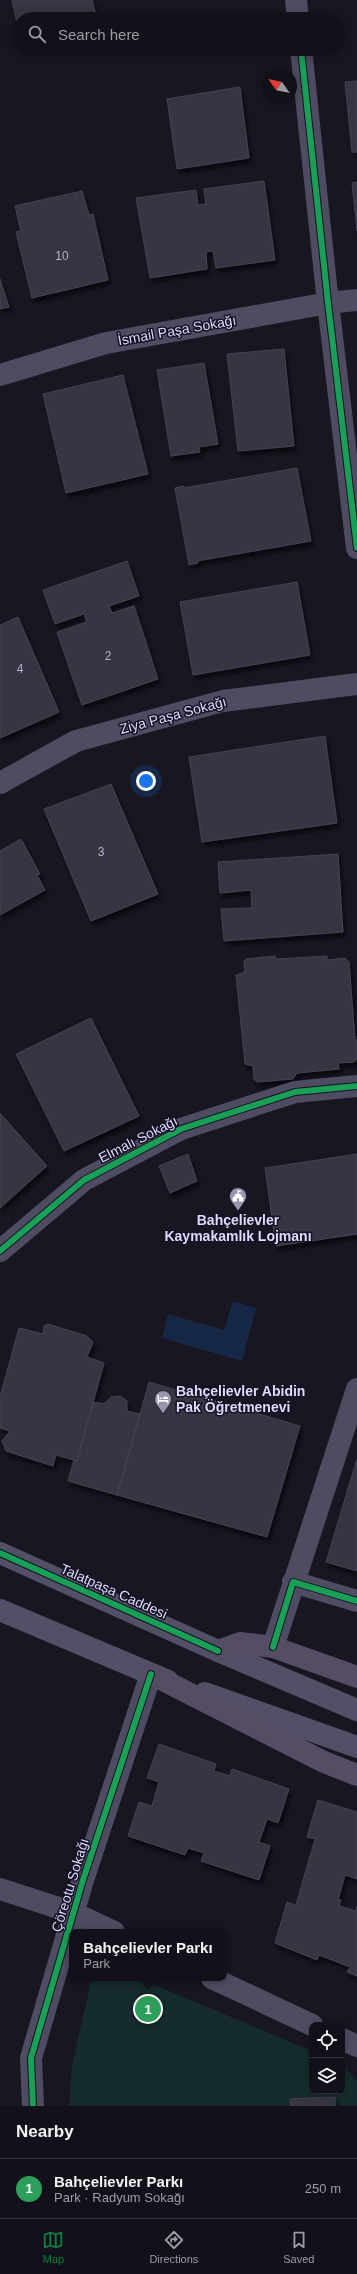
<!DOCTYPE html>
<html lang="en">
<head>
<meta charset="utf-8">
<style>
  body { margin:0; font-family:Arial,sans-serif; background:#1f1e26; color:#f1f3f6 }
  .controls { position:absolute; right:12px; bottom:12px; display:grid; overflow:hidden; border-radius:8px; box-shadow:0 2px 10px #0003 }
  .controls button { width:36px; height:36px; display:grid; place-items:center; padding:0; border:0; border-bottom:1px solid #313038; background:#121019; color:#f1f3f6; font:20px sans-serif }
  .compass { position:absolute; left:261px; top:68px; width:36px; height:36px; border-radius:50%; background:#121019; box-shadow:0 2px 10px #0003; rotate:303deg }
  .you { position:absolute; left:146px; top:781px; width:14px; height:14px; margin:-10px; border:3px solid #fff; border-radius:50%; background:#1a73e8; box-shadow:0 0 0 6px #1a73e833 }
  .badge { display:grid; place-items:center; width:26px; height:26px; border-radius:50%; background:#0b8043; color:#fff; font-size:13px; font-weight:700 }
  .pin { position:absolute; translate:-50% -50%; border:2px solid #fff; box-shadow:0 1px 4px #0006 }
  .popup { position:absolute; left:69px; top:1929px; width:158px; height:52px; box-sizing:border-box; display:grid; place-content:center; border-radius:8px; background:#121019; filter:drop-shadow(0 1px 3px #0005); font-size:13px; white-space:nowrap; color:#9c9da2 }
  .popup b { font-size:15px; color:#f1f3f6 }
  .popup::after { content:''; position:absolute; left:50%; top:100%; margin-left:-8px; border:8px solid transparent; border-top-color:#121019 }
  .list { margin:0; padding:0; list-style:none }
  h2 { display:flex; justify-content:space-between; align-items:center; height:52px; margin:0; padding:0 16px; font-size:17px }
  h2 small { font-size:13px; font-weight:400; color:#9c9da2 }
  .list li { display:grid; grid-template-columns:26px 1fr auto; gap:12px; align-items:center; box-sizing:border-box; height:60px; padding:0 16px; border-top:1px solid #313038 }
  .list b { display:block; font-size:15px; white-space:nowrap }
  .list p { margin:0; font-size:13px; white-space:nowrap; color:#9c9da2 }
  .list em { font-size:13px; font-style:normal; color:#9c9da2 }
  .icon { flex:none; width:22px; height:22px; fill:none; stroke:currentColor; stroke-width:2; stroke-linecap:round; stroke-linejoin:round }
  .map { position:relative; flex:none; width:357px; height:2106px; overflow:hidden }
  .search { position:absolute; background:#121019; box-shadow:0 2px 10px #0003; left:12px; right:12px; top:12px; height:44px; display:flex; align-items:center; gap:10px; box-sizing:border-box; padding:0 14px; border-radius:22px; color:#9c9da2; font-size:15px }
  .sheet { height:112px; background:#121019 }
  nav { display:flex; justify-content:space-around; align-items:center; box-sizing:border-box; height:56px; border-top:1px solid #313038; background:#121019; font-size:11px; color:#9c9da2 }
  nav a { display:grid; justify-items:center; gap:2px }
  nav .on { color:#0b8043 }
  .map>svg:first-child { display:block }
</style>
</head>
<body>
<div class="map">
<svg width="357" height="2106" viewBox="0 0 357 2106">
  <defs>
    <filter id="shadow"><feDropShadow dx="2.5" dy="4.5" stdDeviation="2" flood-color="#0009"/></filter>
  </defs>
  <rect width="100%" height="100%" fill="#181621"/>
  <path fill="#162b2b" d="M92 1978H138L312 2051V2091H342V2064L357 2081V2106H69L72 2065Z"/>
  <path fill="#162846" d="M233 1301 256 1308 242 1361 162 1338 168 1314 224 1330Z"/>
  <path fill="#373442" stroke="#454254" filter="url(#shadow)" d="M12 0H92L97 19H19V32Z
    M357 81V152H352L345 82Z
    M240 87 249 158 177 169 167 99Z
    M264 181 275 260 216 268 213 251 206 252 207 269 150 278 136 198 196 190 198 205 206 204 204 189Z
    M357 182V231L352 183Z
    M82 191 89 215 93 214 108 280 32 298 16 232 21 231 15 206Z
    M0 279 9 307 0 309Z
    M284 349 294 446 238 451 227 354Z
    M204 363 218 444 199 447 200 452 171 456 157 370Z
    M123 375 148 474 66 493 43 394Z
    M297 468 311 541 197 561 198 563 189 565 175 488 184 486V488Z
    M127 561 139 596 109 606 112 613 134 606 158 679 82 705 57 632 87 622 84 614 55 624 43 590Z
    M297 582 310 655 193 675 180 602Z
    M18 617 59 712 0 738V625Z
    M325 736 337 823 202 842 189 757Z
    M111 784 158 894 91 921 44 809Z
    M21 839 40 874 37 875 45 890 0 915V851Z
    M338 854 343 932 224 941 221 909 252 908 251 890 220 893 218 862Z
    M275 956 277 959 327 956V960L345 958 349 962 355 1040H357V1059L354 1062 338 1063 339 1069 297 1073 293 1079 257 1082 254 1079 253 1066 245 1064 236 975 245 972 244 961 246 959Z
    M91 1018 139 1116 64 1151 16 1054Z
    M0 1113 47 1166 0 1208Z
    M188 1154 197 1181 170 1193 159 1166Z
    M357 1154V1234L276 1246 265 1168Z
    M48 1324 87 1336 93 1342 87 1357 104 1363 77 1461 56 1455 53 1466 6 1451 2 1441 10 1431 0 1428V1397L19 1328 43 1334 44 1326Z
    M149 1382 300 1426 267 1537 117 1495Z
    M120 1396 127 1401V1411L140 1414 117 1495 68 1481 74 1460 77 1461 93 1402 104 1404 111 1397Z
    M357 1459V1571L326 1562Z
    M159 1744 216 1764 214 1771 230 1776 232 1769 289 1789 278 1823 267 1819 259 1842 270 1846 259 1880 201 1861 204 1853 188 1848 185 1855 128 1836 139 1802 152 1806 159 1782 147 1778Z
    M318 1800 357 1812V1879L345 1875 338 1900H341L339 1906 356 1911 357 1906V1976L347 1972 350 1967 327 1958 319 1955 317 1960 275 1943 287 1902 296 1905 315 1839 307 1837Z
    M335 2097V2106H291L290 2099Z"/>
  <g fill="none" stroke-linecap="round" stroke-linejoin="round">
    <path stroke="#4e4c60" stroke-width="22" d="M296 0 298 19
      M301 49 328 303 357 548
      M0 375 106 343 328 303 357 300
      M0 783 76 741 223 701 357 684
      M0 1251 84 1180 181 1129 295 1092 357 1086
      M293 1582 357 1601
      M273 1647 357 1389
      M0 1889 74 1913 114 1932
      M212 1978 312 2025
      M342 2039 357 2046
      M33 2106 31 2058 83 1880 151 1674"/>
    <path stroke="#515066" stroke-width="22" d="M0 1553 218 1651 357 1710
      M0 1610 168 1681
      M205 1693 357 1747"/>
    <path stroke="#554d64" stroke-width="22" d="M218 1651 240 1643 273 1647 357 1677
      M151 1674 324 1762 357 1775"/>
    <g stroke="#151225" stroke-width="8">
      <path id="cycleway" d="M301 49 328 303 357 548
        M0 1251 84 1180 181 1129 295 1092 357 1086
        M0 1553 218 1651
        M273 1647 293 1582 357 1601
        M33 2106 31 2058 83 1880 151 1674"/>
    </g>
    <use href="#cycleway" stroke="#1a9f57" stroke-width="6"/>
  </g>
  <defs>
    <g id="civic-pin" transform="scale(0.9)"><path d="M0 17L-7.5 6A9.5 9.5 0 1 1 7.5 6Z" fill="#9995af" stroke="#151225"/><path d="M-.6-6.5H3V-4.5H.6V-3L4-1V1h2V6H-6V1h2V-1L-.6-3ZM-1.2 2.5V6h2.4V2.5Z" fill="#fff"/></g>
    <g id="hotel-pin" transform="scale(0.9)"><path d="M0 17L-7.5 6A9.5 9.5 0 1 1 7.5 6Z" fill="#9995af" stroke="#151225"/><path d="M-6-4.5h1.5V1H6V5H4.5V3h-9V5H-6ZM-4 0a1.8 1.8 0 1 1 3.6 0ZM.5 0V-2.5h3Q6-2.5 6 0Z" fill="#fff"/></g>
  </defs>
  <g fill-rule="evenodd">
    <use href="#civic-pin" x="238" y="1196"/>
    <use href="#hotel-pin" x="163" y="1399"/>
  </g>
  <g text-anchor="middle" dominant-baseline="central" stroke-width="3" stroke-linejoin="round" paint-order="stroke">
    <g font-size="12" fill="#b4b0cd">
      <text x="62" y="256">10</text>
      <text x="108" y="656">2</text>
      <text x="20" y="669">4</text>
      <text x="101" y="852">3</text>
    </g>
    <g font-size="14" fill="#dedafb" stroke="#151225">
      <text transform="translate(177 330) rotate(-10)">İsmail Paşa Sokağı</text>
      <text transform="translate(173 715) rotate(-15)">Ziya Paşa Sokağı</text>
      <text transform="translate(138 1139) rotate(-27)">Elmalı Sokağı</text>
      <text transform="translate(114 1591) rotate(24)">Talatpaşa Caddesi</text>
      <text transform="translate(70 1885) rotate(-73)">Çöreotu Sokağı</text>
    </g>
    <g font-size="14" font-weight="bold" fill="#dedafb" stroke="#151225">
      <text x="238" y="1220">Bahçelievler<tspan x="238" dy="16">Kaymakamlık Lojmanı</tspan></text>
      <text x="176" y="1391" text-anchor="start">Bahçelievler Abidin<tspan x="176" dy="16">Pak Öğretmenevi</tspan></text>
    </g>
  </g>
</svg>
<div class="controls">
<button><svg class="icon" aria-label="locate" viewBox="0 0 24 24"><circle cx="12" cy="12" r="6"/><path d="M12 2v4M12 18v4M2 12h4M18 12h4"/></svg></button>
<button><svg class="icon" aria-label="layers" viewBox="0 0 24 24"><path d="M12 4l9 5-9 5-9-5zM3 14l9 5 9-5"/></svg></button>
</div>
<svg class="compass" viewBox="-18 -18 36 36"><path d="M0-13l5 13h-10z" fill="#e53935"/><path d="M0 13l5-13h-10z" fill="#9c9da2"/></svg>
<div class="you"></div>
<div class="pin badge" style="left:148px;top:2009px;background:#2e9e5b">1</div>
<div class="popup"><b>Bahçelievler Parkı</b>Park</div>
<div class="search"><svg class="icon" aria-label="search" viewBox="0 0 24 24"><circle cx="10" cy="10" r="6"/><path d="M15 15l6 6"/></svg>Search here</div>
</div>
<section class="sheet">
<h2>Nearby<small></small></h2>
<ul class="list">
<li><span class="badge" style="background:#2e9e5b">1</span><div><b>Bahçelievler Parkı</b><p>Park · Radyum Sokağı</p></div><em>250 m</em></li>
</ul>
</section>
<nav>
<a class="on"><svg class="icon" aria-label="map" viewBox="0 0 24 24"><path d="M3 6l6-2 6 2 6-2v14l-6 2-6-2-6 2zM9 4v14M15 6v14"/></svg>Map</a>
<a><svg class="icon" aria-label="directions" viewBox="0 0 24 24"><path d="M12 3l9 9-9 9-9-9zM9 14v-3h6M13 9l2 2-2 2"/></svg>Directions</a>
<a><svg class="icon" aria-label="saved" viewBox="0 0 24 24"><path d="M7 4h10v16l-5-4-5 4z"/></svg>Saved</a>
</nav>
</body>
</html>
